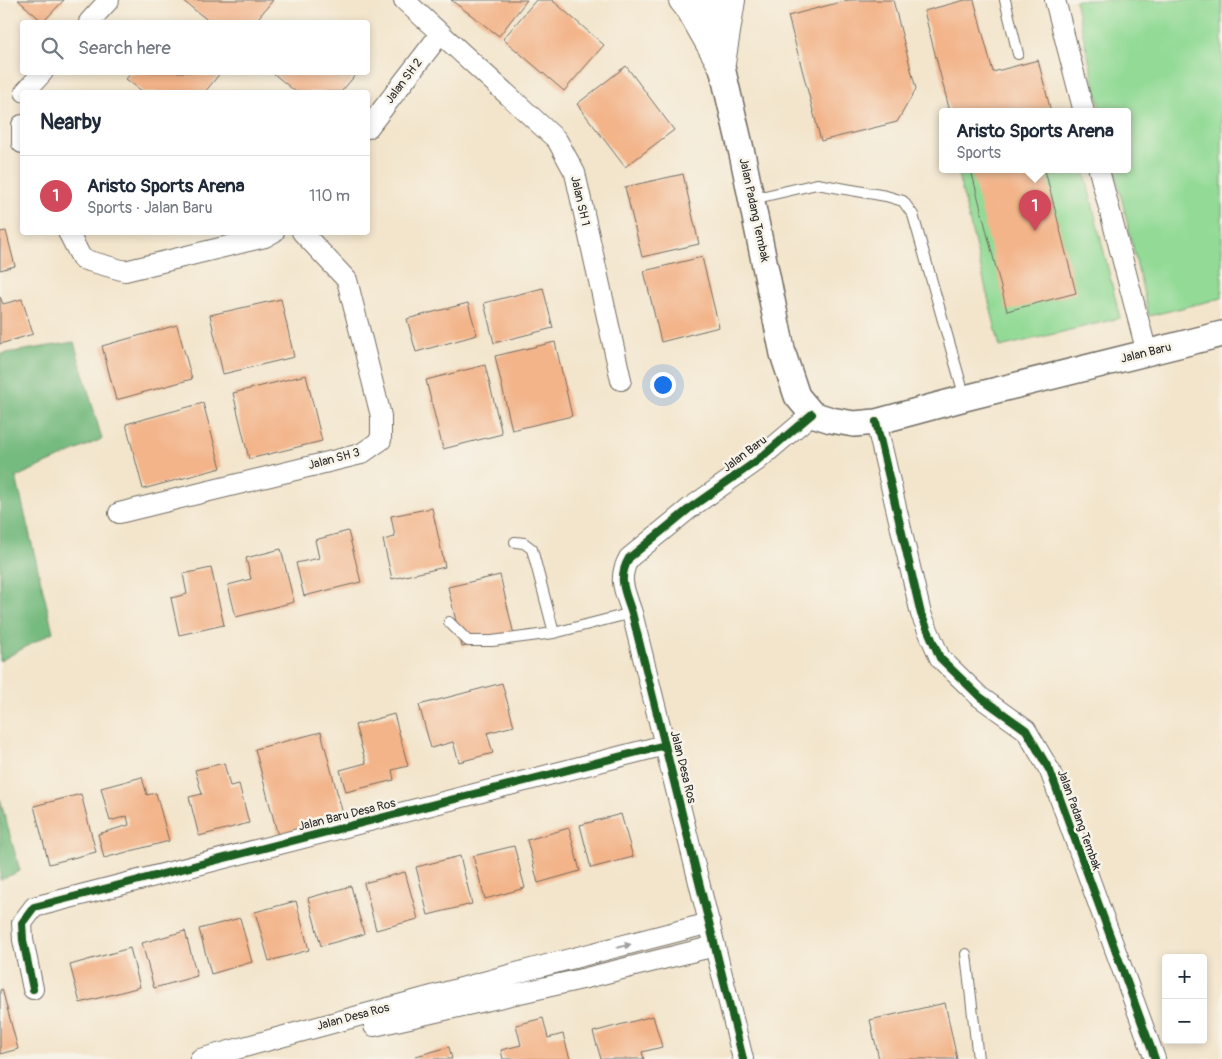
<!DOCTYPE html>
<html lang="en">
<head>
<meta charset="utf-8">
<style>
  body { margin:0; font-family:Pangolin,sans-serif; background:#f6f6f7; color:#1f2937 }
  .controls { position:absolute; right:15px; bottom:15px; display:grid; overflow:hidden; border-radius:5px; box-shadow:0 2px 8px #0003 }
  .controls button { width:45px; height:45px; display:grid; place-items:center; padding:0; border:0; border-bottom:1px solid #e0e1e3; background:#fff; color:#1f2937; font:25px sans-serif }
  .you { position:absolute; left:662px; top:384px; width:18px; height:18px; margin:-12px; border:4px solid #fff; border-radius:50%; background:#1a73e8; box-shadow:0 0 0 8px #1a73e833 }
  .badge { display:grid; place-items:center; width:32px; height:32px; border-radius:50%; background:#d1495b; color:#fff; font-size:16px; font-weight:700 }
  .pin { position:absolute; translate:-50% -41px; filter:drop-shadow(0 1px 2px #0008) }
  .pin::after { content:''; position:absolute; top:26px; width:18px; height:15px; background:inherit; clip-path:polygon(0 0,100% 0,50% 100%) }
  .popup { position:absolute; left:939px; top:108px; width:192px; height:65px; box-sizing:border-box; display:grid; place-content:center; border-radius:5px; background:#fff; filter:drop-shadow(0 1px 4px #0005); font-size:16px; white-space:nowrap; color:#747a83 }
  .popup b { font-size:19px; color:#1f2937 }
  .popup::after { content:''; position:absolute; left:50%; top:100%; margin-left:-10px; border:10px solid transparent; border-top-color:#fff }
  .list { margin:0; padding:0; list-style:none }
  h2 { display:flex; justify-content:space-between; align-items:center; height:65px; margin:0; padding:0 20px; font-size:21px }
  h2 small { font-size:16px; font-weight:400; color:#747a83 }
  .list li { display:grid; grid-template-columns:32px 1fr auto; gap:15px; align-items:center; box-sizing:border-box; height:80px; padding:0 20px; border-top:1px solid #e0e1e3 }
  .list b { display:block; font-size:19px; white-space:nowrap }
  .list p { margin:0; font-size:16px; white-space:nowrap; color:#747a83 }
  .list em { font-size:16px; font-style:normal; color:#747a83 }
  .icon { flex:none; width:28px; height:28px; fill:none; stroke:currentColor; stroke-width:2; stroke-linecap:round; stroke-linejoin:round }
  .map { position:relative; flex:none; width:1222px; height:1059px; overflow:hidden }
  .search { position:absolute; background:#fff; box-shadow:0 2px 8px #0003; left:20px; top:20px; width:350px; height:55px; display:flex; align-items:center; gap:12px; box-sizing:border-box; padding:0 18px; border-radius:5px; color:#747a83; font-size:19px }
  .panel { position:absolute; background:#fff; box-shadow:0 2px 8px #0003; left:20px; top:90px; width:350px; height:145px; border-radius:5px }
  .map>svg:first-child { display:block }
</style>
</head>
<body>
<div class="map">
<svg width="1222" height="1059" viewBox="0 0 1222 1059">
  <rect width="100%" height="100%" fill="#f7f3e8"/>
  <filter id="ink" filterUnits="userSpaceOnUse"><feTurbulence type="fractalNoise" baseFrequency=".02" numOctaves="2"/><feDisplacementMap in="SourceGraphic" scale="10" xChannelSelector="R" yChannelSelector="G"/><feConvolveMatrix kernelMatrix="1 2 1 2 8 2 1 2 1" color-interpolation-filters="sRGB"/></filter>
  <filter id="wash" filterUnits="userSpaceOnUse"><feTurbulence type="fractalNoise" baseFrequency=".0096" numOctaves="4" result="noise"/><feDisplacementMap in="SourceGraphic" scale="20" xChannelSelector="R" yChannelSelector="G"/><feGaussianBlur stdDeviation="1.12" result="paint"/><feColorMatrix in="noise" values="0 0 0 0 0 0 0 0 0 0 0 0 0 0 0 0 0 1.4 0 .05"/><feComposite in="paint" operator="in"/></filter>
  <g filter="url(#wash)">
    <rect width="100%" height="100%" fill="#f3e5cc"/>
    <path fill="#92da95" stroke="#5e8260" d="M1075 0H1222V298L1149 316 1115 170H1128V112H1101Z
      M957 170H1084L1120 318 1000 347Z"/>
    <path fill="#75ba7e" stroke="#507254" d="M74 342 102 439 16 477 53 632 0 661V354Z
      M0 799 20 871 0 880Z"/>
    <g id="blocks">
      <path fill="#f3b489" d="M18 0H64L43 22Z
        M182 0H273L255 22H210Z
        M451 0H527L499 36Z
        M536 0H552L604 45 564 91 503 39Z
        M848 0H893L916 89 897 122 821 141 788 16Z
        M965 0H974L993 72 1038 60 1051 112H950L924 11Z
        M626 66 674 130 625 167 577 104Z
        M132 72H221L205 92H143L126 79Z
        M275 72H358L341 92H296L274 74Z
        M971 170H1045L1076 293 1007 311Z
        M683 174 699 244 642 257 625 187Z
        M6 231 15 266 0 270V232Z
        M702 257 719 327 661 342 644 271Z
        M543 288 553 328 494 343 484 303Z
        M0 297 3 304 22 299 33 334 0 344Z
        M281 299 294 357 223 374 210 315Z
        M468 303 477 335 416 352 407 319Z
        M177 325 192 379 116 400 102 346Z
        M555 342 572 416 512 430 495 356Z
        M485 365 502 434 443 449 426 380Z
        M306 375 322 441 249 459 233 393Z
        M203 403 221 468 143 489 126 424Z
        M432 508 445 567 392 579 383 540 395 537 391 516Z
        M348 531 361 582 304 596 296 563 319 558 315 540Z
        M281 549 294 602 236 617 228 585 251 579 246 558Z
        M211 568 224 625 179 635 171 598 187 594 183 574Z
        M500 575 514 635 462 647 448 587Z
        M502 683 514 726 487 733 493 753 459 762 453 742 431 748 419 705Z
        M394 714 408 766 392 770 394 780 346 792 340 770 366 763 355 725Z
        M321 732 344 818 278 836 255 749Z
        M224 763 230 786 239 784 249 823 199 836 189 797 202 794 195 770Z
        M142 777 147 795 156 793 169 841 104 858 98 834 129 825 127 816 110 821 101 788Z
        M81 794 96 852 49 864 34 806Z
        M621 814 633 857 591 868 580 825Z
        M569 828 580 871 538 883 527 840Z
        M514 846 525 888 485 899 473 856Z
        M460 856 472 904 428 915 416 867Z
        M405 872 418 919 376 930 364 883Z
        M351 886 364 934 321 946 308 898Z
        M296 901 309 950 269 961 255 912Z
        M240 918 252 962 211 974 199 929Z
        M185 931 197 976 154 988 142 943Z
        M130 948 140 987 80 1003 70 965Z
        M2 989 18 1049 0 1054V990Z
        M945 1003 957 1059H879L870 1020Z
        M653 1016 662 1047 642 1052 644 1059H601L593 1032Z
        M543 1018 548 1038 563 1034 570 1059H503L501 1050 521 1045 516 1025Z
        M449 1047 452 1059H417L416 1056Z"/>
    </g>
  </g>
  <g filter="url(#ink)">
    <use href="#blocks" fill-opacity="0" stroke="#716c63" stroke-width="1"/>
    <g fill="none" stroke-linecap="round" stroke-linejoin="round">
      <g stroke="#716c63" stroke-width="12">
        <path id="service" d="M1005 0 1018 54
          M752 199 817 184 886 196 903 201 913 215 965 398
          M515 542 524 543 532 549 554 633
          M449 622 468 641H492L554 633 632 613
          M966 954 978 1059"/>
      </g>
      <g stroke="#716c63" stroke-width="22">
        <path id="minor" d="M404 0 557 140 575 173 621 380
          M1055 0 1084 112
          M89 22 109 0
          M25 92 43 72
          M22 125V143
          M368 128 441 33
          M1099 170 1147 353
          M68 232 82 259 125 271 265 237 274 232
          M876 422 921 614 940 658 980 697 1026 730 1050 771 1155 1059
          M119 513 361 454 381 440V416L347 280 302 232
          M33 989 23 940 22 923 34 907 665 745
          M374 1026 582 979 715 946
          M200 1059 535 968 710 923
          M743 1059 632 613C625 591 617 579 629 558L690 508 758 460 812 414"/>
      </g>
      <g stroke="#716c63" stroke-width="28">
        <path id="tertiary" d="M712 0 721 63 743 158 783 354 797 396 812 414 831 420 854 424 876 422 965 398 1222 334"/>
      </g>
      <g stroke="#716c63" stroke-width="30">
        <path id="secondary" d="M683 0 691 10 721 63
          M721 63 731 0"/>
      </g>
      <use href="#service" stroke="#fff" stroke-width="10"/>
      <use href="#minor" stroke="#fff" stroke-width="20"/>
      <use href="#tertiary" stroke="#fff" stroke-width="25"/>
      <use href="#secondary" stroke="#fff" stroke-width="28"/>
      <g stroke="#f7f3e8" stroke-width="11">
        <path id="cycleway" d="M876 422 921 614 940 658 980 697 1026 730 1050 771 1155 1059
          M33 989 23 940 22 923 34 907 665 745
          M743 1059 632 613C625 591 617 579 629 558L690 508 758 460 812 414"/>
      </g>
      <use href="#cycleway" stroke="#1b5e20" stroke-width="8"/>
    </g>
    <defs><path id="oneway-solid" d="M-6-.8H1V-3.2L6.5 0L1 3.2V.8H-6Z" transform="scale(1.25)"/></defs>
    <use fill="#a0a0a0" href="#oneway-solid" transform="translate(624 946) rotate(-15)"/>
  </g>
  <g text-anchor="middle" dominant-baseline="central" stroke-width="5" stroke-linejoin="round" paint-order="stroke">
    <g font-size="12" fill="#2b2b2b" stroke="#f7f3e8">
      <text transform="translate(404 81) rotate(-53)">Jalan SH 2</text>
      <text transform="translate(580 201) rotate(77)">Jalan SH 1</text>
      <text transform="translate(754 210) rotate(78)">Jalan Padang Tembak</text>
      <text transform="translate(1146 353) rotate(-14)">Jalan Baru</text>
      <text transform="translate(745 454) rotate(-37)">Jalan Baru</text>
      <text transform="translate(334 459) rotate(-15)">Jalan SH 3</text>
      <text transform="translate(683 767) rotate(76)">Jalan Desa Ros</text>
      <text transform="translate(347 815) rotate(-14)">Jalan Baru Desa Ros</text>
      <text transform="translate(1079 820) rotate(70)">Jalan Padang Tembak</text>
      <text transform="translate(353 1017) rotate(-15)">Jalan Desa Ros</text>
    </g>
  </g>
</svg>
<div class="controls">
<button>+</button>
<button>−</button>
</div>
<div class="you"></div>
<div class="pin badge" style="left:1035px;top:231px">1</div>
<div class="popup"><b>Aristo Sports Arena</b>Sports</div>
<div class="search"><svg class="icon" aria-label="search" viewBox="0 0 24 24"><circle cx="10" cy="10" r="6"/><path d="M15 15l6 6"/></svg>Search here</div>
<section class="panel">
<h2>Nearby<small></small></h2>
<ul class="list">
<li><span class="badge">1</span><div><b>Aristo Sports Arena</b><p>Sports · Jalan Baru</p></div><em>110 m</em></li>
</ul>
</section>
</div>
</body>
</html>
